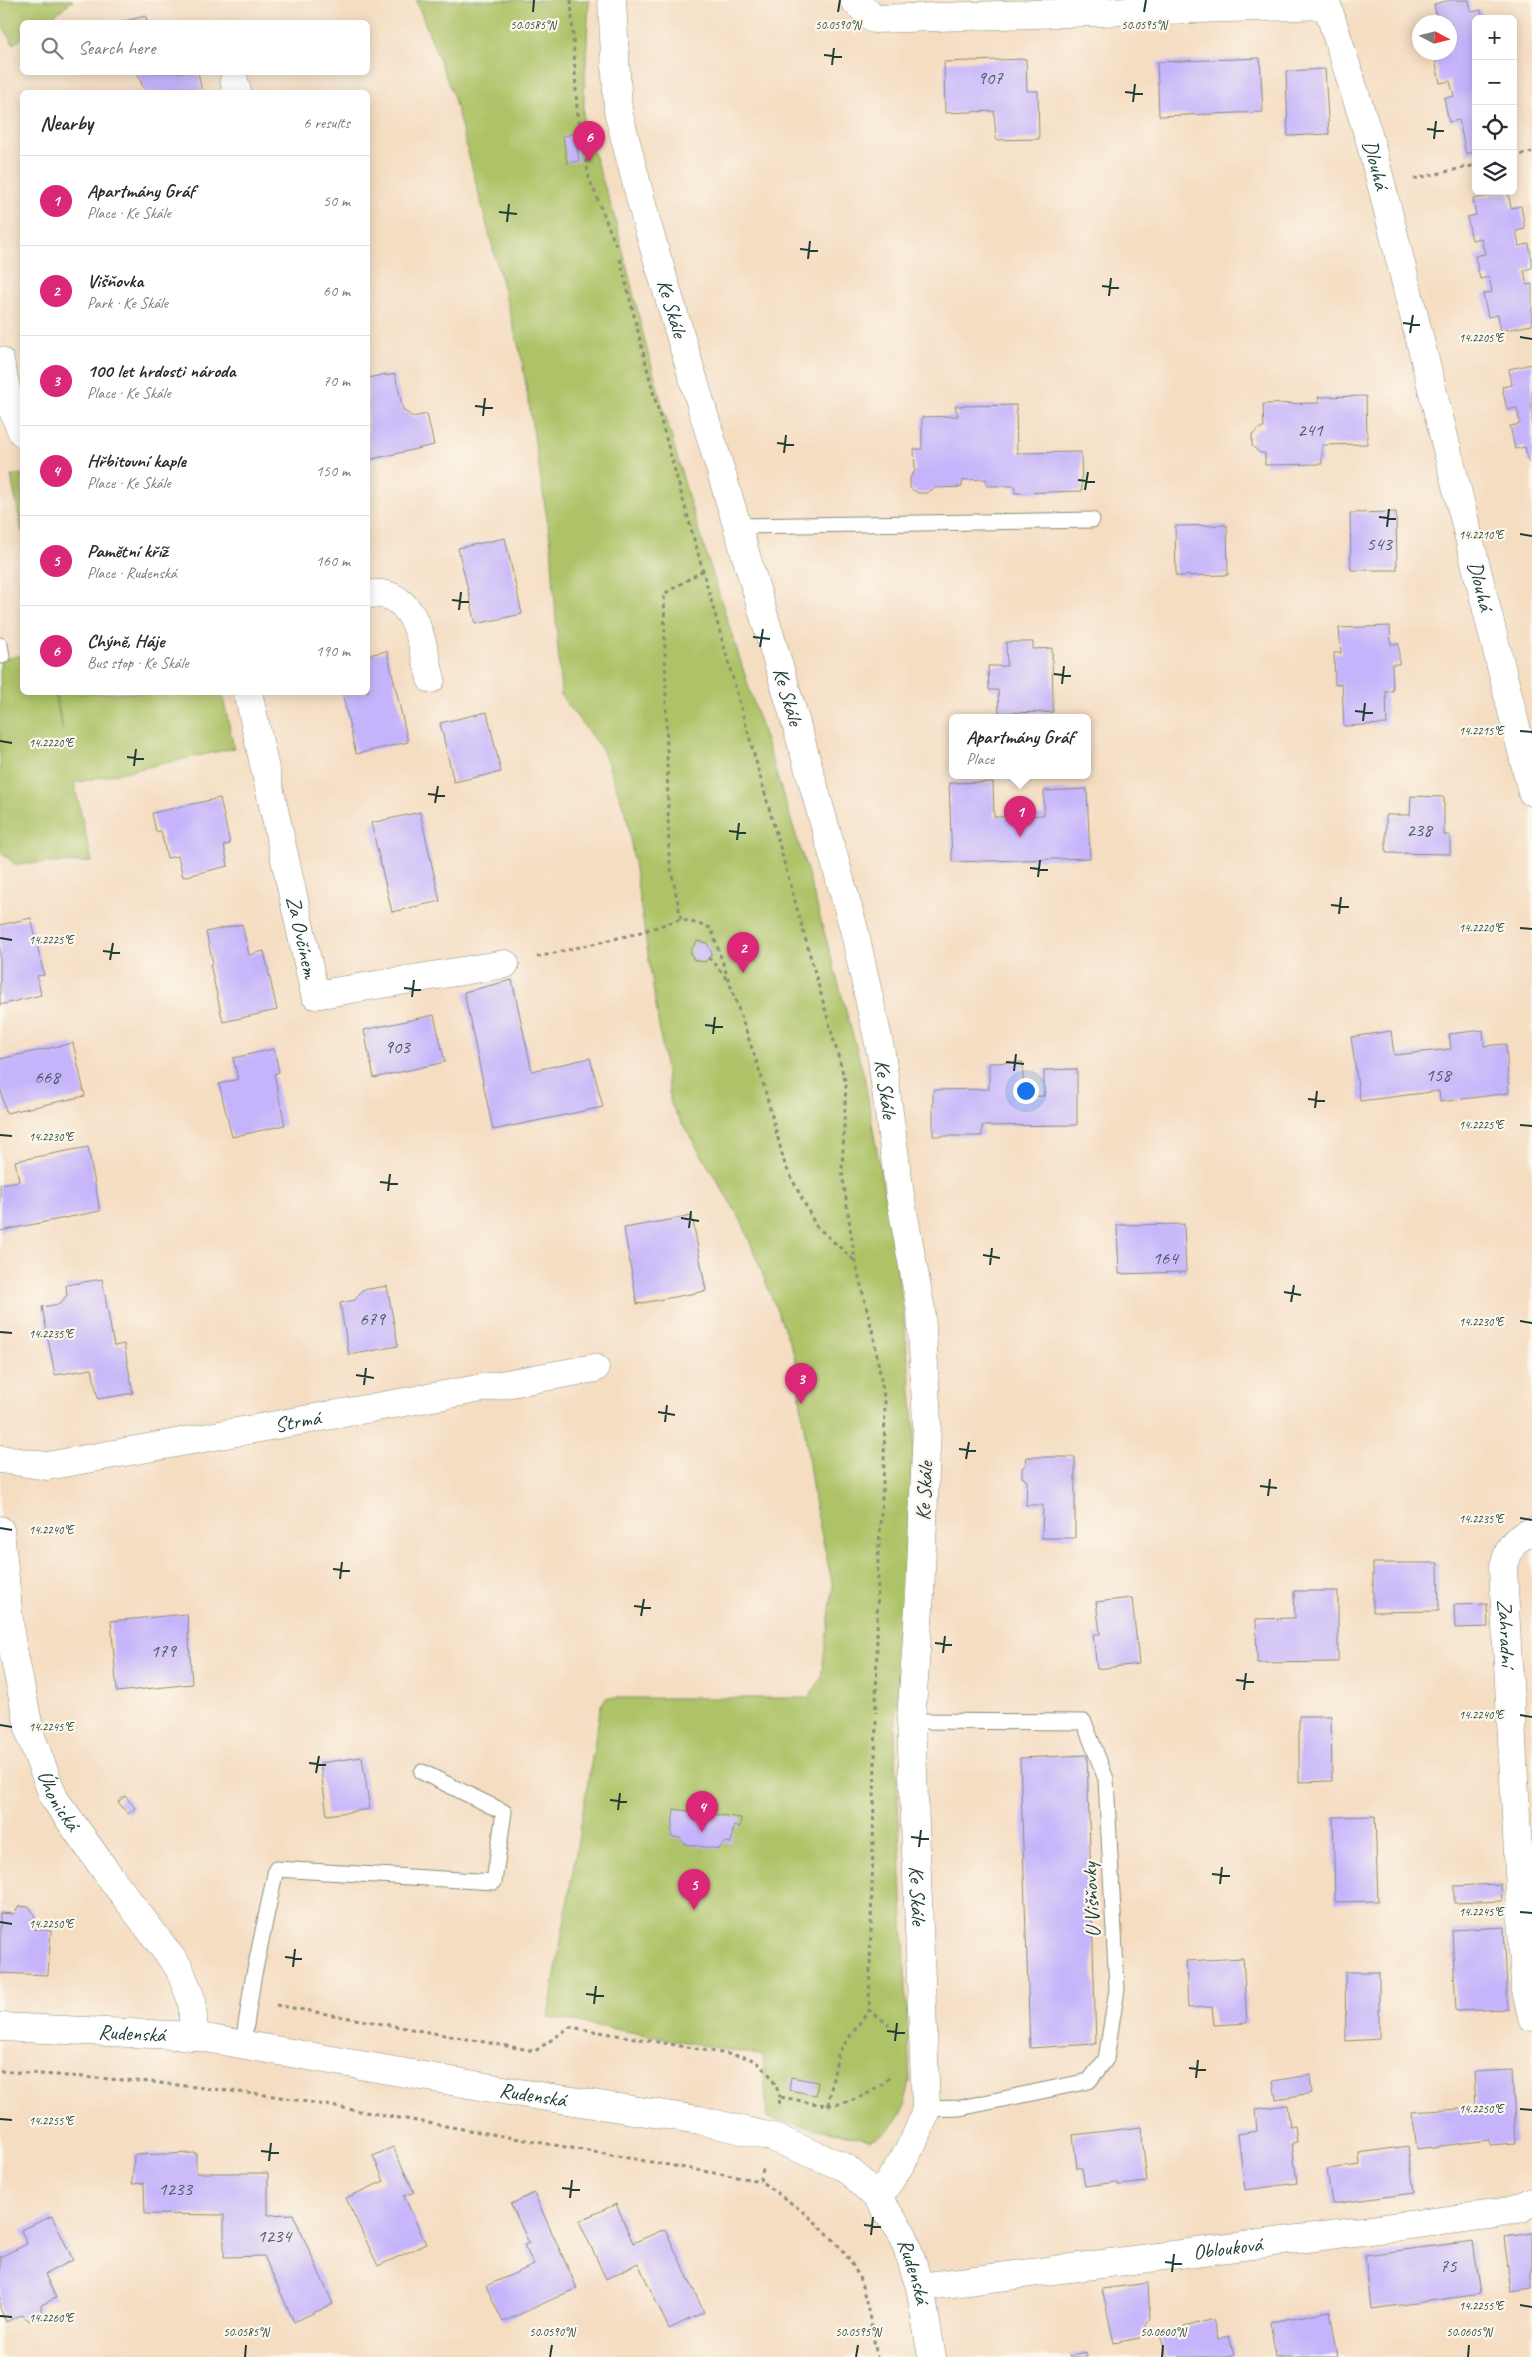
<!DOCTYPE html>
<html lang="en">
<head>
<meta charset="utf-8">
<style>
  body { margin:0; font-family:Caveat,sans-serif; background:#f7f7f7; color:#2b2b33 }
  .controls { position:absolute; right:15px; top:15px; display:grid; overflow:hidden; border-radius:8px; box-shadow:0 2px 12px #0003 }
  .controls button { width:45px; height:45px; display:grid; place-items:center; padding:0; border:0; border-bottom:1px solid #e1e1e2; background:#fff; color:#2b2b33; font:25px sans-serif }
  .compass { position:absolute; left:1412px; top:15px; width:45px; height:45px; border-radius:50%; background:#fff; box-shadow:0 2px 12px #0003; rotate:97deg }
  .you { position:absolute; left:1025px; top:1090px; width:18px; height:18px; margin:-12px; border:4px solid #fff; border-radius:50%; background:#1a73e8; box-shadow:0 0 0 8px #1a73e833 }
  .badge { display:grid; place-items:center; width:32px; height:32px; border-radius:50%; background:#db2777; color:#fff; font-size:16px; font-weight:700 }
  .pin { position:absolute; translate:-50% -41px; filter:drop-shadow(0 1px 2px #0008) }
  .pin::after { content:''; position:absolute; top:26px; width:18px; height:15px; background:inherit; clip-path:polygon(0 0,100% 0,50% 100%) }
  .popup { position:absolute; left:949px; top:714px; width:142px; height:65px; box-sizing:border-box; display:grid; place-content:center; border-radius:8px; background:#fff; filter:drop-shadow(0 1px 4px #0005); font-size:16px; white-space:nowrap; color:#7c7c81 }
  .popup b { font-size:19px; color:#2b2b33 }
  .popup::after { content:''; position:absolute; left:50%; top:100%; margin-left:-10px; border:10px solid transparent; border-top-color:#fff }
  .list { margin:0; padding:0; list-style:none }
  h2 { display:flex; justify-content:space-between; align-items:center; height:65px; margin:0; padding:0 20px; font-size:21px }
  h2 small { font-size:16px; font-weight:400; color:#7c7c81 }
  .list li { display:grid; grid-template-columns:32px 1fr auto; gap:15px; align-items:center; box-sizing:border-box; height:90px; padding:0 20px; border-top:1px solid #e1e1e2 }
  .list b { display:block; font-size:19px; white-space:nowrap }
  .list p { margin:0; font-size:16px; white-space:nowrap; color:#7c7c81 }
  .list em { font-size:16px; font-style:normal; color:#7c7c81 }
  .icon { flex:none; width:28px; height:28px; fill:none; stroke:currentColor; stroke-width:2; stroke-linecap:round; stroke-linejoin:round }
  .map { position:relative; flex:none; width:1532px; height:2357px; overflow:hidden }
  .search { position:absolute; background:#fff; box-shadow:0 2px 12px #0003; left:20px; top:20px; width:350px; height:55px; display:flex; align-items:center; gap:12px; box-sizing:border-box; padding:0 18px; border-radius:8px; color:#7c7c81; font-size:19px }
  .panel { position:absolute; background:#fff; box-shadow:0 2px 12px #0003; left:20px; top:90px; width:350px; height:605px; border-radius:8px }
  .map>svg:first-child { display:block }
</style>
</head>
<body>
<div class="map">
<svg width="1532" height="2357" viewBox="0 0 1532 2357">
  <rect width="100%" height="100%" fill="#fbf7ec"/>
  <filter id="ink" filterUnits="userSpaceOnUse"><feTurbulence type="fractalNoise" baseFrequency=".02" numOctaves="2"/><feDisplacementMap in="SourceGraphic" scale="10" xChannelSelector="R" yChannelSelector="G"/><feConvolveMatrix kernelMatrix="1 2 1 2 8 2 1 2 1" color-interpolation-filters="sRGB"/></filter>
  <filter id="wash" filterUnits="userSpaceOnUse"><feTurbulence type="fractalNoise" baseFrequency=".0096" numOctaves="4" result="noise"/><feDisplacementMap in="SourceGraphic" scale="20" xChannelSelector="R" yChannelSelector="G"/><feGaussianBlur stdDeviation="1.12" result="paint"/><feColorMatrix in="noise" values="0 0 0 0 0 0 0 0 0 0 0 0 0 0 0 0 0 1.4 0 .05"/><feComposite in="paint" operator="in"/></filter>
  <g filter="url(#wash)">
    <rect width="100%" height="100%" fill="#f5ddc2"/>
    <path fill="#aec367" stroke="#66804e" d="M0 0H73L46 22H22V38L13 44 0 21Z
      M416 0H589L583 121 614 215 646 346 690 503 807 870 864 1076 902 1298 915 1435 895 1734 910 2080C905 2109 899 2129 870 2140L767 2118 763 2056 548 2017 601 1705 606 1698H808L821 1679 833 1587 814 1500 794 1354 742 1222 671 1105 627 817 603 751 561 696 551 544 522 360 453 95Z
      M22 474V532L11 476Z
      M22 655V692L54 693 63 731 56 693H222L234 748 74 783 92 862 15 864 0 852V660Z"/>
    <g id="blocks">
      <path fill="#c5b4fb" d="M1450 0H1469L1471 12 1481 10 1483 19H1476V151L1466 154 1459 120 1449 122 1444 98 1454 96 1450 81 1440 83 1435 59 1445 57 1444 52H1450V22H1427L1437 19 1434 4Z
        M146 16 147 22H120Z
        M1260 58 1263 112 1159 116 1157 62Z
        M1026 59 1027 91H1038L1039 139 996 140 994 111 945 113 944 62Z
        M1325 69 1329 134 1288 136 1286 71Z
        M137 72H198L202 92H145Z
        M575 134 579 161 567 163 563 136Z
        M1508 192 1511 208 1521 206 1525 229 1516 231 1519 246 1529 244 1532 261V268L1524 270 1527 285 1532 284V325L1501 331 1498 315 1488 317 1483 294 1492 292 1489 277 1480 279 1475 256 1485 254 1481 238 1472 240 1467 217 1476 215 1473 199Z
        M1532 364V462H1528L1525 447 1515 449 1510 426 1520 424 1517 408 1507 410 1502 387 1512 385 1509 369Z
        M386 374V376L395 374 403 410 413 417 427 414 434 445 368 460V378Z
        M1366 396 1367 444 1322 445V464L1265 465V453H1260L1252 446V435L1260 428H1264L1263 404 1319 403 1318 397Z
        M1016 405 1017 453 1081 452 1082 491 1015 493V486H987L986 479 963 480 962 487 935 488 927 493H918L910 488V478L915 471 914 449H922V417L958 416 955 406Z
        M1396 512 1397 570H1351L1350 513Z
        M1227 525 1228 575 1176 576 1175 526Z
        M505 538 522 614 476 624 458 548Z
        M1390 626 1391 644H1399V664H1392L1393 691H1386L1387 724 1344 726 1342 684 1335 685 1334 653H1341L1339 628Z
        M1006 642H1033V649L1052 648 1053 712 999 713 998 690H989L988 666H1007Z
        M387 651 408 742 356 754 342 692H368V655Z
        M487 712 501 772 454 782 440 723Z
        M993 782 994 817 1044 815V791L1087 789 1090 858 952 862 949 783Z
        M1411 796 1444 797V835H1450V854L1386 853V815H1410Z
        M220 798 230 844 224 845 228 866 183 877 178 856 167 858 161 831 156 832 152 813Z
        M420 812 440 901 392 912 371 823Z
        M31 918 44 975 37 976 41 995 0 1005V925Z
        M242 924 249 955 264 951 277 1010 223 1022 210 964 213 963 206 932Z
        M697 941 707 943 712 954 705 962 694 960 690 951Z
        M512 980 532 1071 590 1058 603 1107 493 1130 464 992Z
        M434 1015 445 1062 374 1078 364 1030Z
        M1483 1030 1484 1046 1506 1044 1509 1093 1440 1102 1439 1091 1360 1101 1351 1037 1391 1031 1394 1055 1451 1049 1449 1034Z
        M73 1043 85 1096 6 1113 0 1087V1059Z
        M274 1049 279 1072 274 1074 285 1125 232 1137 219 1084 238 1079 233 1058Z
        M1023 1062V1097L1044 1096V1070L1077 1069V1125L982 1126V1136H933V1090L989 1089V1063Z
        M88 1147 100 1211 0 1231V1184L19 1181 15 1161Z
        M692 1216 706 1291 637 1304 624 1228Z
        M1184 1224 1186 1272 1119 1274 1117 1225Z
        M102 1279 114 1346 124 1344 133 1393 98 1399 92 1369 55 1375 42 1307 60 1304 67 1295 66 1285Z
        M387 1286 398 1346 349 1355 340 1303 355 1300 362 1290Z
        M1027 1457H1075V1538H1042L1043 1505H1026L1027 1481 1022 1477V1468L1026 1464Z
        M1373 1563H1438L1439 1611 1373 1612Z
        M1294 1591H1338V1662L1257 1663 1256 1619 1295 1618Z
        M1132 1598 1139 1664 1097 1669 1093 1634H1100L1096 1602Z
        M1487 1604 1488 1627 1455 1628 1454 1605Z
        M187 1614 192 1684 117 1692 111 1621Z
        M1299 1716H1331L1332 1781 1299 1782Z
        M1087 1755 1096 2044 1030 2048 1020 1758Z
        M362 1757 370 1809 327 1815 320 1763Z
        M125 1796 135 1808 128 1814 118 1802Z
        M674 1809 741 1818 740 1827 734 1826 731 1843 725 1842 719 1849 685 1844 680 1838 671 1837Z
        M1375 1816 1378 1901 1335 1902 1333 1817Z
        M1501 1884 1502 1901 1454 1903V1886Z
        M19 1906 30 1907 35 1917 34 1929 51 1931 48 1975 0 1973V1913L14 1914Z
        M1504 1927 1508 2009 1456 2011 1452 1930Z
        M1243 1958 1247 2023 1214 2025 1212 2007 1188 2008 1186 1961Z
        M1345 1972H1379V2039L1346 2041Z
        M1512 2070 1516 2143 1490 2145 1489 2140 1417 2149 1412 2112 1476 2108 1474 2072Z
        M1310 2075 1312 2093 1276 2099 1273 2081Z
        M791 2077 818 2082 816 2095 789 2090Z
        M1287 2105 1290 2127 1295 2126 1297 2142 1292 2143 1297 2183 1245 2190 1238 2134 1257 2131 1255 2109Z
        M1141 2127 1147 2182 1118 2185 1117 2182 1085 2186 1082 2168H1077L1073 2135Z
        M1408 2146 1414 2193 1332 2204 1327 2169 1360 2165 1359 2153Z
        M393 2147 414 2192 404 2196 426 2244 378 2266 346 2198 384 2181 373 2156Z
        M196 2153V2173H268V2215L293 2214 333 2304 294 2322 264 2256 224 2257V2215L145 2214 144 2183 132 2184 134 2155Z
        M534 2193 577 2288 503 2322 486 2286 534 2265 524 2245 529 2243 511 2204Z
        M616 2204 633 2243 665 2229 704 2312 669 2329 638 2263 606 2279 579 2221Z
        M52 2216 73 2260 45 2274 56 2298 41 2305V2316L30 2321 21 2315 6 2322 0 2308V2257L27 2244 21 2230Z
        M1532 2233V2288L1511 2291 1504 2237Z
        M1473 2241 1481 2294 1371 2309 1365 2255Z
        M1148 2283 1150 2318 1140 2338 1114 2343 1102 2289Z
        M1330 2311 1338 2357H1276L1270 2322Z
        M1213 2319 1218 2339 1229 2336 1234 2355 1227 2357H1167L1160 2334Z
        M1086 2352 1087 2357H1069V2356Z"/>
    </g>
  </g>
  <g filter="url(#ink)">
    <use href="#blocks" fill-opacity="0" stroke="#8a8d7b" stroke-width="1"/>
    <g fill="none" stroke-linecap="round" stroke-linejoin="round">
      <g stroke="#8a8d7b" stroke-width="17">
        <path id="lane" d="M737 526 1092 520
          M0 645 2 656
          M911 1721 1084 1722 1106 1779 1117 1989 1106 2059 1089 2081 960 2108 926 2109
          M243 2044 253 1979 276 1869 494 1882 504 1812 422 1772"/>
      </g>
      <g stroke="#8a8d7b" stroke-width="29">
        <g id="street">
          <path id="s1" d="M612 0 618 111 647 224 793 713 854 929 881 1053 900 1195 921 1310 927 1424 920 1594 911 1721 926 2109C917 2142 897 2170 878 2198"/>
          <path id="s2" d="M854 0 874 19 1327 5 1368 134 1382 187 1532 792"/>
          <path d="M234 80 237 92"/>
          <path d="M0 361 9 401 22 432"/>
          <path d="M368 594C416 588 422 644 431 679"/>
          <path id="s3" d="M248 692 315 995 505 964"/>
          <path id="s4" d="M0 1459 47 1466 595 1368"/>
          <path id="s5" d="M0 1530 11 1640 31 1737 54 1798 105 1870 179 1968 192 2001 194 2036"/>
          <path id="s6" d="M1532 1532C1511 1539 1509 1549 1503 1569L1525 1986 1532 2017"/>
          <path id="s7" d="M920 2287 1496 2214 1521 2207 1532 2201"/>
        </g>
      </g>
      <g stroke="#8a8d7b" stroke-width="29">
        <g id="secondary">
          <path id="s8" d="M0 2027 194 2036 520 2093 699 2120 772 2137 846 2168 878 2198 903 2235 920 2287 932 2357"/>
        </g>
      </g>
      <path stroke="#8a8d7b" stroke-width="3" stroke-dasharray="4 4" stroke-linecap="butt" d="M571 0 577 108 589 178 617 248
        M1513 156 1532 152
        M1414 179 1476 165
        M620 259 653 392 846 1084 842 1171 855 1261 874 1338 885 1403 884 1465 878 1561 876 1713
        M681 919 669 858 664 594 702 571
        M537 957 635 934 681 919 711 928 761 1075 785 1165 816 1226 855 1261
        M708 958 713 961 728 981
        M876 1721 869 2010 889 2025
        M276 2005 535 2051 570 2027 745 2057C764 2063 774 2078 780 2097
        M0 2071 151 2082 274 2096 760 2181
        M779 2104 780 2097C795 2099 811 2104 827 2105 845 2106 882 2090 891 2075
        M828 2105 838 2053 869 2010
        M763 2169 760 2181C797 2207 837 2233 858 2275 866 2293 873 2336 877 2357"/>
      <use href="#lane" stroke="#fff" stroke-width="15"/>
      <use href="#street" stroke="#fff" stroke-width="28"/>
      <use href="#secondary" stroke="#fff" stroke-width="28"/>
    </g>
  </g>
  <path fill="none" stroke="#1f3d34" stroke-width="2" d="M533 12 534 0M838 12 840 0M1144 12 1146 0M824 55 842 57M832 65 834 48M1125 92 1143 94M1133 102 1135 84M1427 129 1444 131M1434 139 1436 121M499 212 517 214M507 222 509 204M800 249 818 251M808 259 810 241M1102 286 1119 288M1109 296 1111 278M1403 323 1420 325M1410 333 1413 315M1520 337 1532 339M475 406 493 408M483 416 485 398M777 443 794 445M784 453 786 435M1078 480 1095 482M1085 490 1088 472M1379 517 1396 519M1387 527 1389 509M1520 534 1532 536M452 600 469 602M459 610 461 592M753 637 770 639M760 647 763 629M1054 674 1071 676M1062 684 1064 666M1355 711 1373 713M1363 721 1365 703M1520 731 1532 732M0 741 12 743M127 757 144 759M134 766 136 749M428 794 445 796M435 803 438 786M729 831 746 833M737 840 739 823M1030 868 1048 870M1038 877 1040 860M1331 905 1349 907M1339 914 1341 897M1520 928 1532 929M0 938 12 940M103 951 120 953M110 960 113 943M404 988 421 990M412 997 414 980M705 1025 723 1027M713 1034 715 1017M1006 1062 1024 1064M1014 1071 1016 1054M1308 1099 1325 1101M1315 1108 1317 1091M1520 1125 1532 1126M0 1135 12 1136M380 1182 398 1184M388 1191 390 1174M681 1218 699 1221M689 1228 691 1211M983 1255 1000 1258M990 1265 992 1248M1284 1292 1301 1295M1291 1302 1294 1285M1520 1321 1532 1323M0 1332 12 1333M356 1375 374 1378M364 1385 366 1368M658 1412 675 1415M665 1422 667 1405M959 1449 976 1451M966 1459 969 1442M1260 1486 1277 1488M1268 1496 1270 1479M1520 1518 1532 1520M0 1528 12 1530M333 1569 350 1571M340 1579 342 1562M634 1606 651 1608M641 1616 644 1599M935 1643 952 1645M943 1653 945 1636M1236 1680 1254 1682M1244 1690 1246 1673M1520 1715 1532 1717M0 1725 12 1727M309 1763 326 1765M316 1773 319 1756M610 1800 627 1802M618 1810 620 1793M911 1837 929 1839M919 1847 921 1830M1212 1874 1230 1876M1220 1884 1222 1867M1520 1912 1532 1913M0 1922 12 1924M285 1957 302 1959M293 1967 295 1949M586 1994 604 1996M594 2004 596 1986M887 2031 905 2033M895 2041 897 2023M1189 2068 1206 2070M1196 2078 1198 2060M1520 2109 1532 2110M0 2119 12 2120M261 2151 279 2153M269 2161 271 2143M562 2188 580 2190M570 2198 572 2180M864 2225 881 2227M871 2235 873 2217M1165 2262 1182 2264M1172 2272 1174 2254M1520 2305 1532 2307M0 2316 12 2317M245 2357 246 2345M550 2357 552 2345M856 2357 858 2345M1162 2357 1163 2345M1468 2357 1469 2345"/>
  <g text-anchor="middle" dominant-baseline="central" stroke-width="4.5" stroke-linejoin="round" paint-order="stroke">
    <g font-size="19" fill="#485b66">
      <text x="990" y="78">907</text>
      <text x="1310" y="430">241</text>
      <text x="1379" y="544">543</text>
      <text x="1419" y="830">238</text>
      <text x="397" y="1047">903</text>
      <text x="1438" y="1075">158</text>
      <text x="47" y="1077">668</text>
      <text x="1165" y="1258">164</text>
      <text x="372" y="1319">679</text>
      <text x="163" y="1651">179</text>
      <text x="175" y="2189">1233</text>
      <text x="274" y="2236">1234</text>
      <text x="1448" y="2266">75</text>
    </g>
    <g font-size="21" fill="#1f3d34" stroke="#fbf7ec">
      <text stroke="none"><textPath href="#s2" startOffset="648">Dlouhá</textPath></text>
      <text stroke="none"><textPath href="#s1" startOffset="316">Ke Skále</textPath></text>
      <text stroke="none"><textPath href="#s2" startOffset="1082">Dlouhá</textPath></text>
      <text stroke="none"><textPath href="#s1" startOffset="721">Ke Skále</textPath></text>
      <text stroke="none"><textPath href="#s3" startOffset="251">Za Ovčínem</textPath></text>
      <text stroke="none"><textPath href="#s1" startOffset="1126">Ke Skále</textPath></text>
      <text stroke="none"><textPath href="#s4" startOffset="302">Strmá</textPath></text>
      <text transform="translate(924 1491) rotate(-87)">Ke Skále</text>
      <text stroke="none"><textPath href="#s6" startOffset="114">Zahradní</textPath></text>
      <text stroke="none"><textPath href="#s5" startOffset="279">Úhonická</textPath></text>
      <text stroke="none"><textPath href="#s1" startOffset="1936">Ke Skále</textPath></text>
      <text transform="translate(1091 1900) rotate(-93)">U Višňovky</text>
      <text stroke="none"><textPath href="#s8" startOffset="132">Rudenská</textPath></text>
      <text stroke="none"><textPath href="#s8" startOffset="538">Rudenská</textPath></text>
      <text stroke="none"><textPath href="#s7" startOffset="310">Oblouková</textPath></text>
      <text stroke="none"><textPath href="#s8" startOffset="988">Rudenská</textPath></text>
    </g>
  </g>
  <g font-size="12" text-anchor="middle" fill="#1f3d34" stroke="#fbf7ec" stroke-width="4.5" stroke-linejoin="round" paint-order="stroke">
    <text x="533" y="29">50.0585°N</text>
    <text x="838" y="29">50.0590°N</text>
    <text x="1144" y="29">50.0595°N</text>
    <text x="1481" y="342">14.2205°E</text>
    <text x="1481" y="539">14.2210°E</text>
    <text x="1481" y="735">14.2215°E</text>
    <text x="51" y="747">14.2220°E</text>
    <text x="1481" y="932">14.2220°E</text>
    <text x="51" y="944">14.2225°E</text>
    <text x="1481" y="1129">14.2225°E</text>
    <text x="51" y="1141">14.2230°E</text>
    <text x="1481" y="1326">14.2230°E</text>
    <text x="51" y="1338">14.2235°E</text>
    <text x="1481" y="1523">14.2235°E</text>
    <text x="51" y="1534">14.2240°E</text>
    <text x="1481" y="1719">14.2240°E</text>
    <text x="51" y="1731">14.2245°E</text>
    <text x="1481" y="1916">14.2245°E</text>
    <text x="51" y="1928">14.2250°E</text>
    <text x="1481" y="2113">14.2250°E</text>
    <text x="51" y="2125">14.2255°E</text>
    <text x="1481" y="2310">14.2255°E</text>
    <text x="51" y="2322">14.2260°E</text>
    <text x="246" y="2336">50.0585°N</text>
    <text x="552" y="2336">50.0590°N</text>
    <text x="858" y="2336">50.0595°N</text>
    <text x="1163" y="2336">50.0600°N</text>
    <text x="1469" y="2336">50.0605°N</text>
  </g>
</svg>
<div class="controls">
<button>+</button>
<button>−</button>
<button><svg class="icon" aria-label="locate" viewBox="0 0 24 24"><circle cx="12" cy="12" r="6"/><path d="M12 2v4M12 18v4M2 12h4M18 12h4"/></svg></button>
<button><svg class="icon" aria-label="layers" viewBox="0 0 24 24"><path d="M12 4l9 5-9 5-9-5zM3 14l9 5 9-5"/></svg></button>
</div>
<svg class="compass" viewBox="-18 -18 36 36"><path d="M0-13l5 13h-10z" fill="#e53935"/><path d="M0 13l5-13h-10z" fill="#7c7c81"/></svg>
<div class="you"></div>
<div class="pin badge" style="left:1020px;top:837px">1</div>
<div class="popup"><b>Apartmány Gráf</b>Place</div>
<div class="pin badge" style="left:743px;top:973px">2</div>
<div class="pin badge" style="left:801px;top:1404px">3</div>
<div class="pin badge" style="left:702px;top:1832px">4</div>
<div class="pin badge" style="left:694px;top:1910px">5</div>
<div class="pin badge" style="left:589px;top:162px">6</div>
<div class="search"><svg class="icon" aria-label="search" viewBox="0 0 24 24"><circle cx="10" cy="10" r="6"/><path d="M15 15l6 6"/></svg>Search here</div>
<section class="panel">
<h2>Nearby<small>6 results</small></h2>
<ul class="list">
<li><span class="badge">1</span><div><b>Apartmány Gráf</b><p>Place · Ke Skále</p></div><em>50 m</em></li>
<li><span class="badge">2</span><div><b>Višňovka</b><p>Park · Ke Skále</p></div><em>60 m</em></li>
<li><span class="badge">3</span><div><b>100 let hrdosti národa</b><p>Place · Ke Skále</p></div><em>70 m</em></li>
<li><span class="badge">4</span><div><b>Hřbitovní kaple</b><p>Place · Ke Skále</p></div><em>150 m</em></li>
<li><span class="badge">5</span><div><b>Pamětní kříž</b><p>Place · Rudenská</p></div><em>160 m</em></li>
<li><span class="badge">6</span><div><b>Chýně, Háje</b><p>Bus stop · Ke Skále</p></div><em>190 m</em></li>
</ul>
</section>
</div>
</body>
</html>
